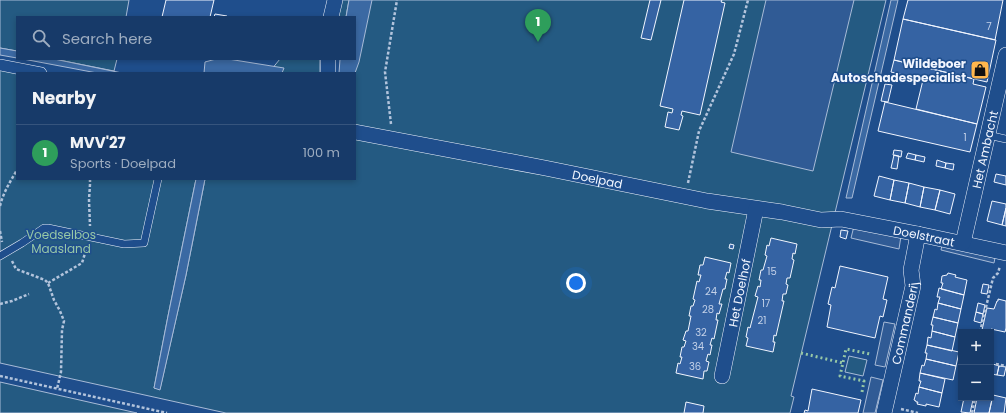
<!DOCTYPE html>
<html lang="en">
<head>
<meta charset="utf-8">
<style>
  body { margin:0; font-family:Poppins,sans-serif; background:#20416f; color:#f1f3f6 }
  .controls { position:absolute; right:12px; bottom:12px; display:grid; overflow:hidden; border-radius:0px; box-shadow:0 2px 6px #0003 }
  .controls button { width:36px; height:36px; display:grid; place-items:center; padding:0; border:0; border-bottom:1px solid #36547d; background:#173a69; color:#f1f3f6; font:20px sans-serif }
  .you { position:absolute; left:576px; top:283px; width:14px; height:14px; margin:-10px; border:3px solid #fff; border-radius:50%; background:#1a73e8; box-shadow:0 0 0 6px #1a73e833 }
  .badge { display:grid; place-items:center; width:26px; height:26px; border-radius:50%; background:#90b9f0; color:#fff; font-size:13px; font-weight:700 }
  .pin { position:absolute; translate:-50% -33px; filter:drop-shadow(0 1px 2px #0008) }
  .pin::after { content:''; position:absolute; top:21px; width:14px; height:12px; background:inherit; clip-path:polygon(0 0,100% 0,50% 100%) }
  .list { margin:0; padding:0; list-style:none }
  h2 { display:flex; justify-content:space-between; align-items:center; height:52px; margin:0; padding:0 16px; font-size:17px }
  h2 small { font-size:13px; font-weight:400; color:#9eadc0 }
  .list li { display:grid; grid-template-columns:26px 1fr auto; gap:12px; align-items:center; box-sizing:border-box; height:56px; padding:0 16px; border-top:1px solid #36547d }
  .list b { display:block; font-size:15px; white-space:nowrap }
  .list p { margin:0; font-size:13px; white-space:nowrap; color:#9eadc0 }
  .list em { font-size:13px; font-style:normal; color:#9eadc0 }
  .icon { flex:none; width:22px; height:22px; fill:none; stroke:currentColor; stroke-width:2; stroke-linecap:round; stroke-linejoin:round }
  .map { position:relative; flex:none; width:1006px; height:413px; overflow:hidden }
  .search { position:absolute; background:#173a69; box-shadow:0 2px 6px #0003; left:16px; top:16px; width:340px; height:44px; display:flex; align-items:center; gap:10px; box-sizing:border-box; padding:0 14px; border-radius:0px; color:#9eadc0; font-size:15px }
  .panel { position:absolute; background:#173a69; box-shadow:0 2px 6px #0003; left:16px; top:72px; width:340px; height:108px; border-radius:0px }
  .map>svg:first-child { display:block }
</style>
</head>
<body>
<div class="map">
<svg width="1006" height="413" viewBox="0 0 1006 413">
  <rect width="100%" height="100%" fill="#1f4e8c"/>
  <path fill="#245a82" stroke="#a8bbd7" d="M0 0H129L126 17H17V51L0 48Z
    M339 0H349L346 17H336Z
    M359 0H886L791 396 794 397 790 413H226L0 363V67L17 73V179H196L168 316 154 388 160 389 186 275 205 179H355V73H343L355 59Z
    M54 59H117L114 71Z
    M280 59H320V73H270L271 70Z
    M849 356 867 360 863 376 845 372Z
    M0 382 137 413H0Z"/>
  <path fill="#305b95" stroke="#a8bbd7" d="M766 0H854L813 171 731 152Z
    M854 226 901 236 899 249 851 238Z
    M942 245 995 258 994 263 941 250Z
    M884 322 895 324 885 367 875 365Z
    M871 377 883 380 875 413H863Z"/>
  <path fill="#3b69a3" stroke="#a8bbd7" d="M349 0H372L359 62 355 73H339L340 59H355V17H346Z
    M891 0H898L852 198H846Z
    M0 48 17 51V58L0 55Z
    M23 59H54L122 73H97Z
    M216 59H228L284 68 282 73H204L205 62Z
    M196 179H205L186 275 160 390 154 388 168 316Z"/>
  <path fill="#3563a3" stroke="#f2f6ff" d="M166 0H214L210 17H162Z
    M650 0H661L651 40 641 38Z
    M684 0H722L721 2 725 3 700 115 682 111 681 115 683 116 679 130 665 127 668 112 672 113 673 109 660 106Z
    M908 0H1003L995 40 903 19Z
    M215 14 227 16V17H214Z
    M903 19 996 40 987 82 894 60Z
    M894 60 974 79 973 84 986 87 977 124 916 109 923 80 891 72Z
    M885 84 892 85 888 102 881 101Z
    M885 102 977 124 970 152 878 131Z
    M894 150 902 151 901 157 893 155Z
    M908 153 916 155 915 160 906 158Z
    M894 155 899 156 897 169 891 168Z
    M916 155 925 157 924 162 915 160Z
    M937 160 946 163 945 168 936 166Z
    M946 163 954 164 953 170 945 168Z
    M996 174 1006 176V185L994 182Z
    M879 176 894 180 890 200 874 196Z
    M894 180 909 183 905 203 890 200Z
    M909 183 924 187 920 207 905 203Z
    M924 187 940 190 935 210 920 207Z
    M940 190 955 194 950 214 935 210Z
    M992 201 1006 204V208L1002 225 987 221Z
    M1006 208V226L1002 225Z
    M841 230 848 231 846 239 840 237Z
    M771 238 797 244 795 254 793 253 792 259 794 260 790 278H787L786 284 788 285 786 294H783L782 301H784L776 336 774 335 773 342H775L773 352 746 346 748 338 746 337 748 327 750 328 758 297 755 296 758 286 760 287 761 280H759L761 270H763L767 256 765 255 767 245 769 246Z
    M730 244 734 245 733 249 729 248Z
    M705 257 731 263 729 273 727 272 725 279H727L725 289H723L719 304H722L719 314 717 313 716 320H718L714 339 712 338 710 345H712L710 355 708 354 706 361 709 362 707 371H704L703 379 676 373 678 363 680 364 682 357H680L682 347H684L686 341 683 340 686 331H688L691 316H689L691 306H693L695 300 693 299 697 281 699 282 701 275H698L700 265H703Z
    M840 266 888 277 883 299 887 300 883 317 880 316 875 338 827 327 831 305 828 304 832 287 835 288Z
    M948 273 956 275 955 277 967 280 964 295 941 289 943 283H941L942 276 947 275Z
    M983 284 989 285 987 294 981 293Z
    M939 288 964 295 961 309 938 303 940 297H937Z
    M998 299 1006 301V328L1005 332 991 329 990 332 982 330 987 308 994 309 997 301H998Z
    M938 303 961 309 958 323 933 317 935 309 937 310Z
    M978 303 985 305 983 314 976 312Z
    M976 312 983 314 981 323 974 321Z
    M933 317 958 323 955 337 932 331 933 325H931Z
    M932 331 955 337 952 351 927 345 928 337 931 338Z
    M927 345 959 352 956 366 926 359 927 353H925Z
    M926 359 956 366 953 380 920 373 922 365 924 366Z
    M993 364 999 366 997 375 991 374Z
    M999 366 1006 367 1004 376 997 375Z
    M920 373 945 379 942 393 919 387 921 381H919Z
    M919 387 942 393 939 407 926 404V406L917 404 918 402H916V401L914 400 916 393 918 394Z
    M812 389 861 400 858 413H804L805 410 808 411Z
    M991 395H993L989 413H974L977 398H991Z
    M993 395 1006 398 1004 413H989Z
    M964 398 973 400 970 413 961 412Z
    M686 402 704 406 703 413H684Z"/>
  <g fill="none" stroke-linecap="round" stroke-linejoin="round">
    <g stroke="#f2f6ff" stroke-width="8">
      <path id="service" d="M988 135 1006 139
        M0 256 22 243 44 228H48L124 244 144 243 158 179"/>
    </g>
    <g stroke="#f2f6ff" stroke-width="12">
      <path id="pedestrian" d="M0 65 41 73"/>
    </g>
    <g stroke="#f2f6ff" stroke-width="16">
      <g id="minor">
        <path d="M331 17 335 0"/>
        <path d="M328 73V59"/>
        <path id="s1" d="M355 132 545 168 707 201 782 212 821 220 841 219 918 234 1006 253"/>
        <path id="s2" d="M963 243 1006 55"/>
        <path id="s3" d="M722 376 756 209"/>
        <path id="s4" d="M884 413 913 286 911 270 918 234"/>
      </g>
    </g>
    <path stroke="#b3c4dc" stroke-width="2.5" stroke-dasharray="3 2" stroke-linecap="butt" d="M391 124 385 72 397 0
      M90 179V184L89 200 90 226
      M688 183 699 131 734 54 748 0
      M0 206C3 193 10 182 17 170
      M0 231 2 242
      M12 261 16 269 45 280 48 283 54 300 60 311 64 321 62 330 61 372 57 389
      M48 283 82 263 87 247
      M0 304 12 301 29 294
      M980 332 993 278 998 273 1000 266
      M991 363 1006 366
      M0 376 167 413
      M901 409 918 413
      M972 413 975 398"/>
    <use href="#service" stroke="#1f4e8c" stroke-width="7"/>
    <use href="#pedestrian" stroke="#1f4e8c" stroke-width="11"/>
    <use href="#minor" stroke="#1f4e8c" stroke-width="15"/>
    <path stroke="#97c8a6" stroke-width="3" stroke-dasharray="2 3" stroke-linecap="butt" d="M801 353 843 363
      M862 392 864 381 840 376 846 349 870 354"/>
  </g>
  <defs>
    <g id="shop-square" transform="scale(1)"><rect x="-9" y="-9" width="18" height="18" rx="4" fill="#ffb74d" stroke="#1f4e8c"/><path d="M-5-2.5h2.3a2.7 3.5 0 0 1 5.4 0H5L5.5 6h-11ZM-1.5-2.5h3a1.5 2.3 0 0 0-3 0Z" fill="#111"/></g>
  </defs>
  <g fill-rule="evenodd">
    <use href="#shop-square" x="980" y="70"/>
  </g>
  <g text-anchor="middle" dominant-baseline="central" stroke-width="3" stroke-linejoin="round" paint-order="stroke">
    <g font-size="10" fill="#c3d1e8">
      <text x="989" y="26">7</text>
      <text x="965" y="137">1</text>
      <text x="772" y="271">15</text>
      <text x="711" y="291">24</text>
      <text x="766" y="303">17</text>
      <text x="708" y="309">28</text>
      <text x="762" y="320">21</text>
      <text x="701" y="332">32</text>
      <text x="698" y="346">34</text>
      <text x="695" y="366">36</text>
    </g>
    <g font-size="12" font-weight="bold" fill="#f2f6ff" stroke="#1f4e8c" text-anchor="end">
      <text x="966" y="63">Wildeboer<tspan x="966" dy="14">Autoschadespecialist</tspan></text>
    </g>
    <g font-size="12" fill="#f2f6ff" stroke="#1f4e8c">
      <text stroke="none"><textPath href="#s2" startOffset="96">Het Ambacht</textPath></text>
      <text stroke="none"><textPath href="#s1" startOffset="247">Doelpad</textPath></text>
      <text stroke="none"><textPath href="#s1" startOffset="579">Doelstraat</textPath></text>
      <text stroke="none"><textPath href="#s3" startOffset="85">Het Doelhof</textPath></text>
      <text stroke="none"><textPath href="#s4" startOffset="92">Commanderij</textPath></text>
    </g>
    <g font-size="12" fill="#97c8a6" stroke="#1f4e8c">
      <text x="61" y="234">Voedselbos<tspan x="61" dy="14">Maasland</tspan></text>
    </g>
  </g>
</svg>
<div class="controls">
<button>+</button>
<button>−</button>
</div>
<div class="you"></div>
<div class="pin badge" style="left:538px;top:42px;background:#2e9e5b">1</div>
<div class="search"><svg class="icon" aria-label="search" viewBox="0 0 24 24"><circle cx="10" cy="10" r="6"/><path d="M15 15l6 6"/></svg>Search here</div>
<section class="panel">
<h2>Nearby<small></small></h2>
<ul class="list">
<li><span class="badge" style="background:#2e9e5b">1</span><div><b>MVV'27</b><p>Sports · Doelpad</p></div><em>100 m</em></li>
</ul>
</section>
</div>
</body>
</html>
